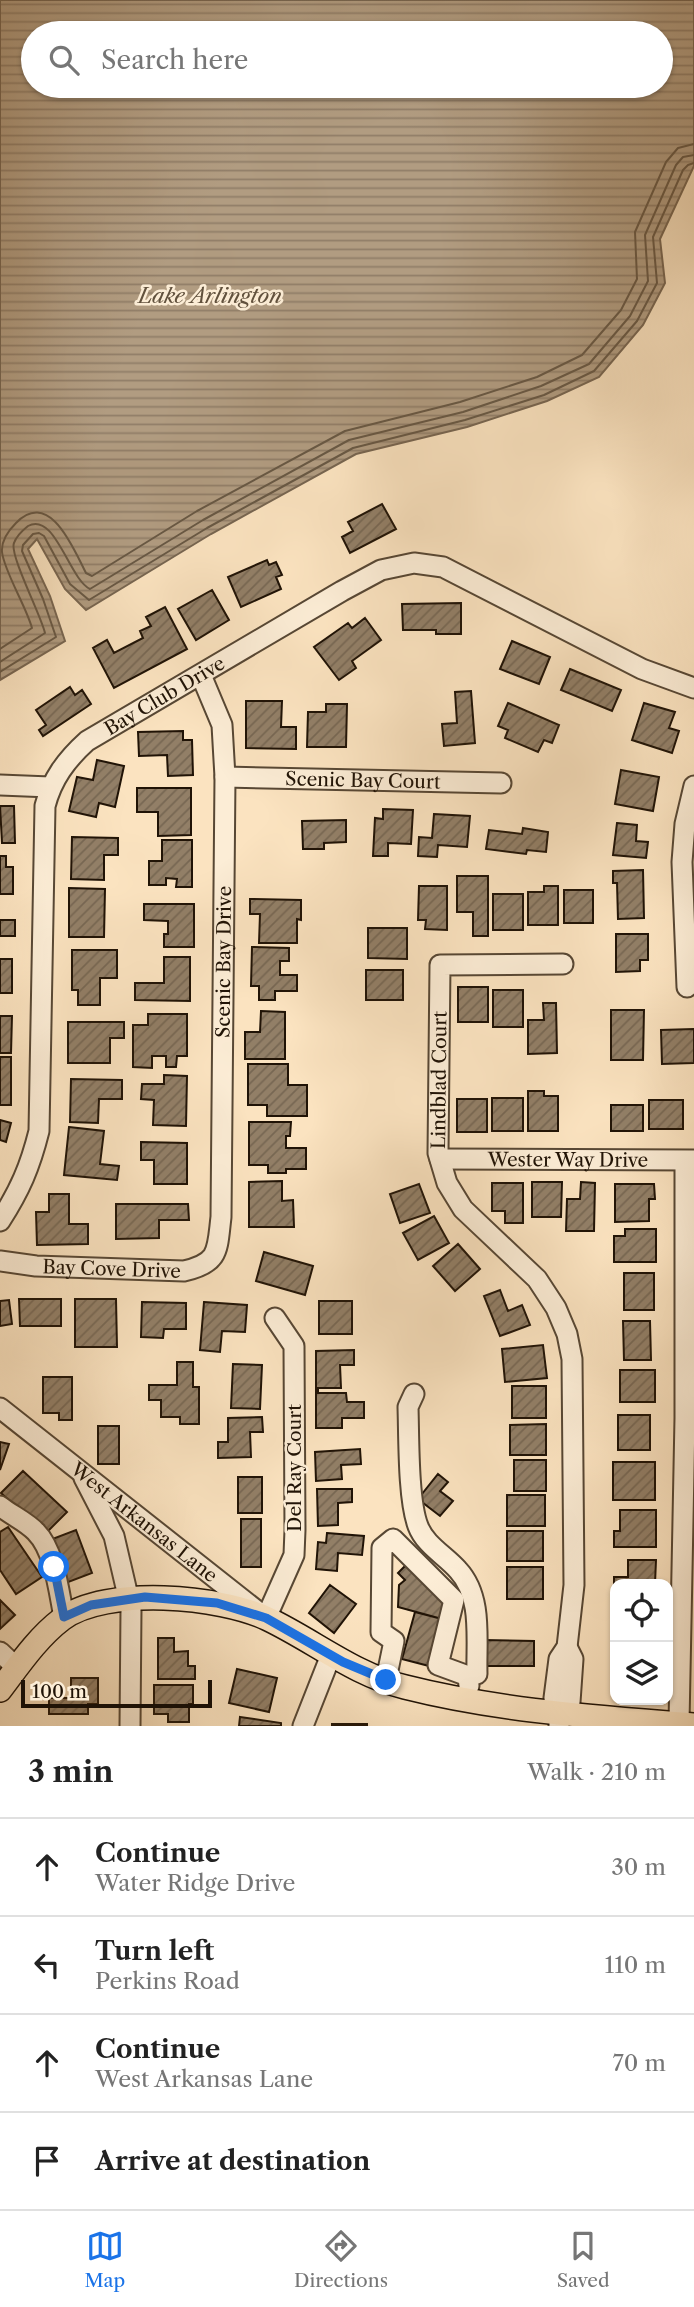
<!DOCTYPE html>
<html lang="en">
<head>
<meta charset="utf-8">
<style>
  body { margin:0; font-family:"Libre Caslon Text",serif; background:#f2f2f2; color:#222 }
  .controls { position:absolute; right:21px; bottom:21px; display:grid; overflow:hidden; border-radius:14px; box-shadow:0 2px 5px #0004 }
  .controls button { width:63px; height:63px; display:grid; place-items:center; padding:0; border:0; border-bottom:2px solid #e0e0e0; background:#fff; color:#222; font:35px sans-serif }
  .scale { position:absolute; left:21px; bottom:18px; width:191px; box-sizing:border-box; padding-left:7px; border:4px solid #201306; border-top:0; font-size:19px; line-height:24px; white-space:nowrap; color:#201306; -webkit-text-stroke:5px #fcedd6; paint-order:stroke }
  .stop { position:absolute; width:21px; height:21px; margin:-16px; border:5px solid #1a73e8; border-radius:50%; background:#fff }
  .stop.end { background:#1a73e8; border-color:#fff; box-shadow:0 2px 7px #0008 }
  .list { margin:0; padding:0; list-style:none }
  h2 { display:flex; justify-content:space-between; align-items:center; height:91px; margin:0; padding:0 28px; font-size:30px }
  h2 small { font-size:23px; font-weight:400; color:#767676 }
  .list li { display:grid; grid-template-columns:46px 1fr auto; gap:21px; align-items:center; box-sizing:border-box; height:98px; padding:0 28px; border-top:2px solid #e0e0e0 }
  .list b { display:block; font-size:26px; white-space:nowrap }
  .list p { margin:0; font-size:23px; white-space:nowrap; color:#767676 }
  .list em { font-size:23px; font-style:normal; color:#767676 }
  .icon { flex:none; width:38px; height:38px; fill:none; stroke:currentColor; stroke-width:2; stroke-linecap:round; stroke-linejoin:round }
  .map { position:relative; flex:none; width:694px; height:1726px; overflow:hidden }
  .search { position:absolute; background:#fff; box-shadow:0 2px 5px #0004; left:21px; right:21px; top:21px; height:77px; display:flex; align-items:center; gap:18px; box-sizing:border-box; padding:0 24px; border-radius:38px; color:#767676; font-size:26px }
  .sheet { height:483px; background:#fff }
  nav { display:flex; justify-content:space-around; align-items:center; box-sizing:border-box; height:98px; border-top:2px solid #e0e0e0; background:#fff; font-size:19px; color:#767676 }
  nav a { display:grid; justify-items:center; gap:4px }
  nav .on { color:#1a73e8 }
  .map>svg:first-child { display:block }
</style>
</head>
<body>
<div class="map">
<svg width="694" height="1726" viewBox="0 0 694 1726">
  <defs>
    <pattern id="water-rules" width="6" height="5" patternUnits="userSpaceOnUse" patternTransform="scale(1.75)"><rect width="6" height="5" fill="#b19c81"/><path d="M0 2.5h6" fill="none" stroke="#907e68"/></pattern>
    <pattern id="building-hatch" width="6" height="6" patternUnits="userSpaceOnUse" patternTransform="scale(1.75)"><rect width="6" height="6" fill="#927f67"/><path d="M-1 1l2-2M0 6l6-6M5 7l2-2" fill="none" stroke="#776753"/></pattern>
  </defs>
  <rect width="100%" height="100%" fill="#fbe3c0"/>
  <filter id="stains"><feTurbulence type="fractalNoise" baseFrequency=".00286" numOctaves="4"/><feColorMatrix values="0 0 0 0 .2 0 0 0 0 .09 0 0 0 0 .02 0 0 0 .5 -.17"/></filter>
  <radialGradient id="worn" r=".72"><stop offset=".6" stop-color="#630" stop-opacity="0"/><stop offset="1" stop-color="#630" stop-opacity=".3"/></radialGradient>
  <path fill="url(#water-rules)" stroke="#776550" stroke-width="2" fill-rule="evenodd" d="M0 0H694V166L660 239 665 283 643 325 599 377 547 401 467 427 356 454 211 534 86 610 65 589 37 539 28 549 50 596 65 641 0 680ZM33 33H661V86H33Z"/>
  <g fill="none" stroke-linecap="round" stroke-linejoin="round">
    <path stroke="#685844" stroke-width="2" d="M0 649 32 628C26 606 4 571 2 552 1 540 8 531 16 523 50 488 74 550 86 573L92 576 197 511 345 431 460 402 537 377 582 355 621 310 637 279 635 232 666 162 678 148 694 144
      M0 662 45 633C41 615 9 554 14 543 16 537 23 530 28 526 55 511 69 579 90 589L203 520 349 440 463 412 541 386 589 364 630 316 648 281 645 235 676 165 683 157 694 155
      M0 672 56 637 43 599 22 551 23 545 33 534 39 533 44 536 70 584 89 600 207 528 353 448 465 420 544 395 594 371 637 321 657 283 653 237 683 170 688 165 694 163"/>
  </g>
  <path fill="url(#building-hatch)" stroke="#201306" stroke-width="2" d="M382 504 396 529 350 553 342 537 353 531 348 522Z
    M267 560 269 565 276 562 282 575 276 577 281 589 241 607 228 577Z
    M212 590 229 620 196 640 178 609Z
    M461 603V634H436V630H403L402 604Z
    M165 607 187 649 114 688 93 648 107 640 114 653 143 638 140 631 151 626 146 617Z
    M365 618 381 640 352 661 356 668 339 680 314 647 348 623 352 628Z
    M512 641 550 657 539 684 500 669Z
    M570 669 621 690 612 711 561 690Z
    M70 687 75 695 82 690 91 704 43 736 39 730 46 725 36 710Z
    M471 691 475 743 444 746 442 724 457 723 455 692Z
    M246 701H282L281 727H296V749L246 748Z
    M508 703 559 725 552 743 544 740 538 752 505 738 508 730 498 726Z
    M644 703 675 712 669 728 679 731 672 753 632 740Z
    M326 704H347L346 747H307L308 712H326Z
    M183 731V740H192L193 775 168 776 167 755 139 756 138 732Z
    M97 760 124 766 115 807 99 803 96 817 69 811 77 777 93 780Z
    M621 770 659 777 653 811 615 804Z
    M137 788H191V835L158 836V812H137Z
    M0 806H14L15 843H2Z
    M383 809 413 810 411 844 388 843V856H373L375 818 383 819Z
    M434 814 470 816 467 847 438 845 437 857 418 856 419 837 432 838Z
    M346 820V842L324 843V849H303L302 821Z
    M617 823 637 825 636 841 648 842 646 858 613 855Z
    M523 828 548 832 546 852 527 850 526 854 486 849 489 830 522 834Z
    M72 837 118 838V855H104V880L71 879Z
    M162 840H192V887H176L177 879 166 878V885H149V861H162Z
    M0 856H6V867H13V894H0Z
    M643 870 644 918 618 919 617 883H613V871Z
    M457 876H488V936H473V912H457Z
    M419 886H447V930L425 929 426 920H418Z
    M544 886H558V925H528V892H544Z
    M69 888 105 889 104 937H69Z
    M564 890H593V923H564Z
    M493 894H523V930H493Z
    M250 899 301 900V920L297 919V943H259L260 914H250Z
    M144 904H194V947H164V934H168V921L144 920Z
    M0 920H15V936H0Z
    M368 928H407V959L368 958Z
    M616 934H648V960H640V971L616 972Z
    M252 947 289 948V961H280V975H297V991H275V1000H259V986H251Z
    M72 950H117V978H100V1005H78V990H72Z
    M164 957H190V1001L135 1000V983H164Z
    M0 959H12V993H0Z
    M366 970H403V1000H366Z
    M458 987H488V1022H458Z
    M493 990H523V1027H493Z
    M543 1003H556L557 1053 528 1054V1020H544Z
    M611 1010H644L643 1060H611Z
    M261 1011 285 1012V1059H245V1032H260Z
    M148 1014H187V1056H177L176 1067H166V1056H152V1068L133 1067V1025H148Z
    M0 1016H12L11 1053H0Z
    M68 1022H124V1038H110V1063H68Z
    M694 1029V1063L662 1064 661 1030Z
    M0 1057H11V1105H0Z
    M248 1064H288V1085H307V1116H267V1105H248Z
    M164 1075 187 1076 186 1126 153 1125 154 1100 141 1099 142 1084H164Z
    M71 1079 122 1080V1099H99L98 1123 70 1122Z
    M528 1091H544V1096H558V1131H528Z
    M492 1098H523V1131H492Z
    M457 1099H487V1132H457Z
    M649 1100H683V1129H649Z
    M611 1105H643V1131H611Z
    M0 1120 11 1123 6 1142 0 1140Z
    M249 1122H291L290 1136H286V1148H306V1169H286V1173H268V1165H249Z
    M69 1127 104 1131 100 1164 119 1166 117 1180 64 1175Z
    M141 1142 187 1143V1184H154V1160H141Z
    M282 1181V1201L293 1200 294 1227H249V1182Z
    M532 1182H562L561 1217H532Z
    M581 1182 595 1183 594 1231H566L567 1199H580Z
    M492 1183H523V1223H505V1211H492Z
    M419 1184 430 1213 400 1223 390 1194Z
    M615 1184H654L655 1199H649V1221L615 1222Z
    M49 1194H69V1224H88V1244L37 1245 36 1212H49Z
    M116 1204H188L189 1220H159V1238L116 1239Z
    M434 1216 449 1243 418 1260 403 1233Z
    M625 1229H656V1262H614V1236H625Z
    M458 1244 480 1269 455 1291 433 1266Z
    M264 1252 313 1266 305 1295 256 1281Z
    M624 1273H654V1310H624Z
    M500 1290 508 1311 522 1305 530 1325 500 1336 484 1296Z
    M19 1299H61V1326H20Z
    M75 1299H116L117 1347H75Z
    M9 1300 12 1324 0 1326V1301Z
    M319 1301H352V1334H319Z
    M142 1302 186 1303V1329H164L163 1338 141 1337Z
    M204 1302 247 1305 245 1332 222 1331 220 1352 200 1350Z
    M623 1321H650L651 1360H624Z
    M543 1345 547 1378 505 1382 502 1349Z
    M354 1350V1365H340L341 1388H318V1393H346L347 1402H364V1418H342V1428H316V1351Z
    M177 1362H193V1387H199V1424H180V1417H161V1400H149V1385H177Z
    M233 1364 262 1365 260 1409 231 1408Z
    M620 1370H655V1402H620Z
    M43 1377H72V1420H59V1413H43Z
    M512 1386H546V1418H512Z
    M618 1415H650V1450H618Z
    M262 1417 263 1432H250L251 1457 218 1458V1442H228V1418Z
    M546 1424V1455H510V1425Z
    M98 1426H119V1464H98Z
    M0 1442 9 1444 0 1470Z
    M360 1449 361 1464 341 1465 342 1479 316 1481 315 1452Z
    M514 1460H546V1491H514Z
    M613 1462H655V1500H613Z
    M23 1471 67 1512 45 1534 1 1493Z
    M438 1474 448 1482 440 1491 453 1501 440 1516 418 1499Z
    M238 1477H262V1513H238Z
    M317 1489H352V1502L338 1503V1525L318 1526Z
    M507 1495H545V1526H507Z
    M620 1510H656V1547H614V1531H620Z
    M241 1519H261V1567H241Z
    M8 1527 42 1577 16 1594 0 1570V1532Z
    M76 1530 92 1573 63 1584 47 1541Z
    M507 1531H543V1561H507Z
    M327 1533 364 1536 362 1555 338 1553 337 1571 316 1569 318 1542 326 1543Z
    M628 1560H656L655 1584H615L614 1592V1577H628Z
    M409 1562 447 1600 442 1619 398 1607 399 1585 405 1580 398 1573Z
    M507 1567H543V1599H507Z
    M330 1585 356 1604 334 1633 309 1613Z
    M0 1600 15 1615 0 1629Z
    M415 1612 442 1619 429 1666 402 1659Z
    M158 1638H174V1652L188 1651V1666H195V1679H158Z
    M483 1640 534 1641V1666H483Z
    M237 1669 277 1678 269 1712 229 1703Z
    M71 1678H98V1704H88V1714H49V1698H71Z
    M154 1685H193V1704H189V1722H168V1714H154Z
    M240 1717 281 1723V1726H239Z
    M332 1724H367V1726H332Z"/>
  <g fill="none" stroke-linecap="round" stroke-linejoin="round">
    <g stroke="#574734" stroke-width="23">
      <g id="minor">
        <path id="s1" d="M225 777 501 783"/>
        <path d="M0 785 50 787"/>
        <path d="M687 987 682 862 685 824 694 786"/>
        <path id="s2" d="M440 1159 694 1160"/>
        <path id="s3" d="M0 1221C20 1190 30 1167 39 1131L45 806C52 779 66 760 87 741L342 591 381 570 414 563 443 567 642 669 694 688"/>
        <path id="s4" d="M0 1261 36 1266 184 1271C220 1263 217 1250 221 1217L225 777 222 725 201 675"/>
        <path d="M414 1394 408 1407C409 1438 408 1500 418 1526 425 1545 446 1556 458 1570 483 1597 476 1639 477 1674L468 1676 469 1686"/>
        <path id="s5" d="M0 1408 266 1618 294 1555 295 1530 294 1346 275 1318"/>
        <path d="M84 1478 114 1536 131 1609 130 1726"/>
        <path d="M0 1506C11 1515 27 1522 36 1532 55 1551 59 1593 64 1617"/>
        <path d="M0 1652 17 1668"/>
        <path d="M386 1680 394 1641 381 1632 382 1548 393 1539 454 1600 438 1665 468 1676"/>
        <path d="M559 1713 570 1702 573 1659 567 1647"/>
        <path d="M679 1723 685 1418V1161"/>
        <path d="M303 1726 331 1655"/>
        <path id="s6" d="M559 1726V1713L554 1698 559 1659 567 1647 574 1585 572 1359 567 1334 556 1308 537 1279 463 1209 447 1183 438 1153 440 965 563 964"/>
      </g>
    </g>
    <g stroke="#201306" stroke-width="26">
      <path id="major" d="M0 1690C19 1665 37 1638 62 1619 106 1586 221 1596 268 1619 314 1641 355 1675 405 1687 500 1711 597 1717 694 1725"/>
    </g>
    <use href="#minor" stroke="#fcedd6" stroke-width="19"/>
    <use href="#major" stroke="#fbe3c0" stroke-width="23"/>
  </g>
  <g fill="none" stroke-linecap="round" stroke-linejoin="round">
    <path stroke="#1a73e8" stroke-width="9" d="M54 1567 64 1617 91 1605 145 1597 217 1603 266 1618 343 1662 386 1680"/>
  </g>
  <g text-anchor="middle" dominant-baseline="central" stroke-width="5" stroke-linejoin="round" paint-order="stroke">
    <g font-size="19" fill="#201306" stroke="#fcedd6">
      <text stroke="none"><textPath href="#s3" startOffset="592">Bay Club Drive</textPath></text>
      <text stroke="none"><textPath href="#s1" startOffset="138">Scenic Bay Court</textPath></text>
      <text stroke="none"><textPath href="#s4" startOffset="513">Scenic Bay Drive</textPath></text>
      <text stroke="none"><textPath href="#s6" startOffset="696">Lindblad Court</textPath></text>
      <text stroke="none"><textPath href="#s2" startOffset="128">Wester Way Drive</textPath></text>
      <text stroke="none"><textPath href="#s4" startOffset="112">Bay Cove Drive</textPath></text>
      <text transform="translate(294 1468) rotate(-90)">Del Ray Court</text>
      <text stroke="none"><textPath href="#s5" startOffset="184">West Arkansas Lane</textPath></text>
    </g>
    <g font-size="21" font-style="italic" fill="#61513d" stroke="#fcedd6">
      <text x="210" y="295">Lake Arlington</text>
    </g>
  </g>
  <rect width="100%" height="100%" filter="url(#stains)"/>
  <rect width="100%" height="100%" fill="url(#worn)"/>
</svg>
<div class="controls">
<button><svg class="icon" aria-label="locate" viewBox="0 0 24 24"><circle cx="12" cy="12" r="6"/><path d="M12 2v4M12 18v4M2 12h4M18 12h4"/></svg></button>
<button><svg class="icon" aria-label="layers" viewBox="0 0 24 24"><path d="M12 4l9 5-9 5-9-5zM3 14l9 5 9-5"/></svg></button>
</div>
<div class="scale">100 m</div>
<div class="stop" style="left:54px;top:1567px"></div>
<div class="stop end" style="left:386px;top:1680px"></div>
<div class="search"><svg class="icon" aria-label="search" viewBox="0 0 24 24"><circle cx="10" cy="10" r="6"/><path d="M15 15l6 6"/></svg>Search here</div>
</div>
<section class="sheet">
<h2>3 min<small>Walk · 210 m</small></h2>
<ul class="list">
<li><svg class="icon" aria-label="ahead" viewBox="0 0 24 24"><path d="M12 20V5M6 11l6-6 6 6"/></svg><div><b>Continue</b><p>Water Ridge Drive</p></div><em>30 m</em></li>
<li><svg class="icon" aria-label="left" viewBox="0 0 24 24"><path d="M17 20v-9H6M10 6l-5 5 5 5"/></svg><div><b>Turn left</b><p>Perkins Road</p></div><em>110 m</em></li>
<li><svg class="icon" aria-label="ahead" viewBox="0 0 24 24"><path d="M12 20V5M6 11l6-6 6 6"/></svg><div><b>Continue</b><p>West Arkansas Lane</p></div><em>70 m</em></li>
<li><svg class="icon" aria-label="arrive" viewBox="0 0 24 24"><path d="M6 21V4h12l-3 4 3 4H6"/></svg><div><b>Arrive at destination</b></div></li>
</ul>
</section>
<nav>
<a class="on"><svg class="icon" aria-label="map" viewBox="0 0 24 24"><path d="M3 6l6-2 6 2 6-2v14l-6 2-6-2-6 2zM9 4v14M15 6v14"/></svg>Map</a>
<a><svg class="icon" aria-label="directions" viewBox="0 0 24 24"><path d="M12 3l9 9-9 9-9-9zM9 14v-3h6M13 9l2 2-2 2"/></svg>Directions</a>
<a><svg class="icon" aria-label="saved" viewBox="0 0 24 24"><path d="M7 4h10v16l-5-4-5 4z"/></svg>Saved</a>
</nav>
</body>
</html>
